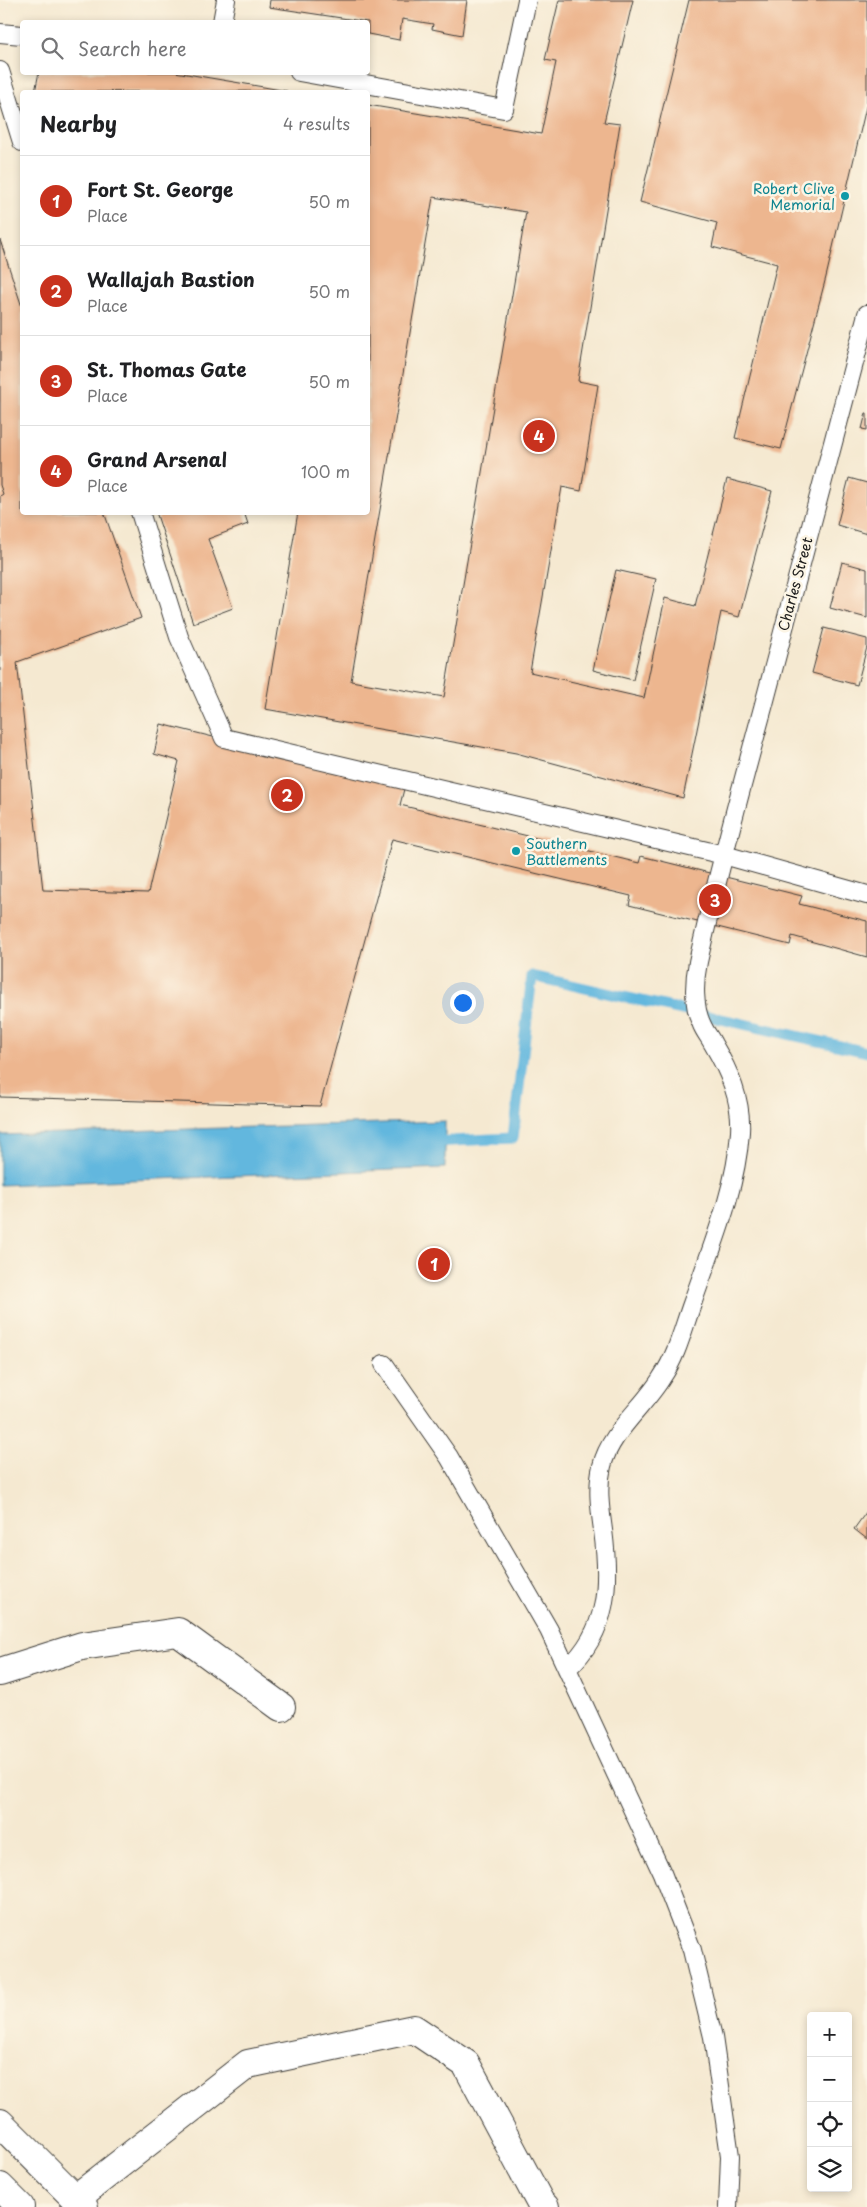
<!DOCTYPE html>
<html lang="en">
<head>
<meta charset="utf-8">
<style>
  body { margin:0; font-family:"Playpen Sans",sans-serif; background:#f2f2f2; color:#202124 }
  .controls { position:absolute; right:15px; bottom:15px; display:grid; overflow:hidden; border-radius:5px; box-shadow:0 2px 8px #0003 }
  .controls button { width:45px; height:45px; display:grid; place-items:center; padding:0; border:0; border-bottom:1px solid #e0e0e0; background:#fff; color:#202124; font:25px sans-serif }
  .you { position:absolute; left:462px; top:1002px; width:18px; height:18px; margin:-12px; border:4px solid #fff; border-radius:50%; background:#1a73e8; box-shadow:0 0 0 8px #1a73e833 }
  .badge { display:grid; place-items:center; width:32px; height:32px; border-radius:50%; background:#c8321e; color:#fff; font-size:16px; font-weight:700 }
  .pin { position:absolute; translate:-50% -50%; border:2px solid #fff; box-shadow:0 1px 5px #0006 }
  .list { margin:0; padding:0; list-style:none }
  h2 { display:flex; justify-content:space-between; align-items:center; height:65px; margin:0; padding:0 20px; font-size:21px }
  h2 small { font-size:16px; font-weight:400; color:#757577 }
  .list li { display:grid; grid-template-columns:32px 1fr auto; gap:15px; align-items:center; box-sizing:border-box; height:90px; padding:0 20px; border-top:1px solid #e0e0e0 }
  .list b { display:block; font-size:19px; white-space:nowrap }
  .list p { margin:0; font-size:16px; white-space:nowrap; color:#757577 }
  .list em { font-size:16px; font-style:normal; color:#757577 }
  .icon { flex:none; width:28px; height:28px; fill:none; stroke:currentColor; stroke-width:2; stroke-linecap:round; stroke-linejoin:round }
  .map { position:relative; flex:none; width:867px; height:2207px; overflow:hidden }
  .search { position:absolute; background:#fff; box-shadow:0 2px 8px #0003; left:20px; top:20px; width:350px; height:55px; display:flex; align-items:center; gap:12px; box-sizing:border-box; padding:0 18px; border-radius:5px; color:#757577; font-size:19px }
  .panel { position:absolute; background:#fff; box-shadow:0 2px 8px #0003; left:20px; top:90px; width:350px; height:425px; border-radius:5px }
  .map>svg:first-child { display:block }
</style>
</head>
<body>
<div class="map">
<svg width="867" height="2207" viewBox="0 0 867 2207">
  <rect width="100%" height="100%" fill="#fcf5e5"/>
  <filter id="ink" filterUnits="userSpaceOnUse"><feTurbulence type="fractalNoise" baseFrequency=".02" numOctaves="2"/><feDisplacementMap in="SourceGraphic" scale="10" xChannelSelector="R" yChannelSelector="G"/><feConvolveMatrix kernelMatrix="1 2 1 2 8 2 1 2 1" color-interpolation-filters="sRGB"/></filter>
  <filter id="wash" filterUnits="userSpaceOnUse"><feTurbulence type="fractalNoise" baseFrequency=".0096" numOctaves="4" result="noise"/><feDisplacementMap in="SourceGraphic" scale="20" xChannelSelector="R" yChannelSelector="G"/><feGaussianBlur stdDeviation="1.12" result="paint"/><feColorMatrix in="noise" values="0 0 0 0 0 0 0 0 0 0 0 0 0 0 0 0 0 1.4 0 .05"/><feComposite in="paint" operator="in"/></filter>
  <g filter="url(#wash)">
    <rect width="100%" height="100%" fill="#f5e9d1"/>
    <path fill="#62b7de" stroke="#3f6a7d" d="M445 1121V1168L0 1185V1135Z"/>
    <g fill="none" stroke-linecap="round" stroke-linejoin="round">
      <path stroke="#62b7de" stroke-width="11" d="M431 1142 513 1138 532 976 867 1052"/>
    </g>
    <g id="blocks">
      <path fill="#edb68f" fill-rule="evenodd" d="M270 0H467L462 35 432 29 433 24 402 19 399 40 368 34V22L269 7Z
        M559 0H633L604 122 620 124 578 381 598 385 581 491 562 487 530 672 644 698 665 598 695 606 727 479 772 491 739 617 721 612 683 798 516 753 265 709 298 512H368V105L541 134 556 62 545 60ZM433 197 526 212 444 697 351 681Z
        M689 0H867V103L826 277 781 449 735 438 777 264 712 247 717 223 640 202Z
        M39 72H175L287 91 35 92Z
        M0 240 22 307V512H104L141 618 17 662 43 890 148 893 179 761 154 754 161 724 405 785 400 805 639 863 641 856 802 896 799 904 867 921V957L792 936 790 945 629 905 631 896 392 839 320 1106 0 1097V496L3 494 0 485Z
        M866 413H867V430L862 429Z
        M849 478 867 483V534L837 525Z
        M156 512H244L248 524 208 539 233 608 193 623Z
        M842 562 867 569V618L830 608Z
        M616 570 656 579 633 680 593 670Z
        M824 628 867 639V647L857 685 812 673Z
        M867 1511V1539L854 1529Z"/>
    </g>
  </g>
  <g filter="url(#ink)">
    <use href="#blocks" fill-opacity="0" stroke="#3d3b37" stroke-width="1"/>
    <g fill="none" stroke-linecap="round" stroke-linejoin="round">
      <g stroke="#3d3b37" stroke-width="20">
        <path id="service" d="M222 22 226 0
          M0 33 22 35
          M0 71 22 142
          M299 72 504 109 527 0
          M140 512 179 637 224 738 724 855 867 895
          M384 1364 449 1457 549 1630 662 1873 692 1950 713 2037 730 2156 728 2207
          M567 1669C609 1630 610 1584 603 1530 600 1509 597 1487 602 1466 610 1432 645 1406 662 1377 677 1355 683 1329 692 1304 711 1249 736 1191 740 1132 742 1100 729 1071 713 1044 710 1038 705 1032 702 1025 693 1007 694 981 698 962 717 875 741 789 764 704 798 574 833 444 867 314"/>
      </g>
      <g stroke="#3d3b37" stroke-width="30">
        <path id="minor" d="M0 1672 82 1646 178 1632 281 1707
          M75 2199 248 2064 414 2029 466 2064 541 2204 545 2207"/>
      </g>
      <g stroke="#3d3b37" stroke-width="30">
        <path id="primary" d="M0 2123 84 2207
          M0 2187 20 2207"/>
      </g>
      <use href="#service" stroke="#fff" stroke-width="18"/>
      <use href="#minor" stroke="#fff" stroke-width="28"/>
      <use href="#primary" stroke="#fff" stroke-width="28"/>
    </g>
  </g>
  <g fill="#0f9aa8" stroke="#fcf5e5" stroke-width="2">
    <circle cx="845" cy="196" r="5"/>
    <circle cx="516" cy="851" r="5"/>
  </g>
  <g text-anchor="middle" dominant-baseline="central" stroke-width="5" stroke-linejoin="round" paint-order="stroke">
    <g font-size="14" fill="#0d838f" stroke="#fcf5e5" text-anchor="end">
      <text x="835" y="188">Robert Clive<tspan x="835" dy="16">Memorial</tspan></text>
      <text x="526" y="843" text-anchor="start">Southern<tspan x="526" dy="16">Battlements</tspan></text>
    </g>
    <g font-size="14" fill="#1c1c1c" stroke="#fcf5e5">
      <text transform="translate(795 584) rotate(-75)">Charles Street</text>
    </g>
  </g>
</svg>
<div class="controls">
<button>+</button>
<button>−</button>
<button><svg class="icon" aria-label="locate" viewBox="0 0 24 24"><circle cx="12" cy="12" r="6"/><path d="M12 2v4M12 18v4M2 12h4M18 12h4"/></svg></button>
<button><svg class="icon" aria-label="layers" viewBox="0 0 24 24"><path d="M12 4l9 5-9 5-9-5zM3 14l9 5 9-5"/></svg></button>
</div>
<div class="you"></div>
<div class="pin badge" style="left:434px;top:1264px">1</div>
<div class="pin badge" style="left:287px;top:795px">2</div>
<div class="pin badge" style="left:715px;top:900px">3</div>
<div class="pin badge" style="left:539px;top:436px">4</div>
<div class="search"><svg class="icon" aria-label="search" viewBox="0 0 24 24"><circle cx="10" cy="10" r="6"/><path d="M15 15l6 6"/></svg>Search here</div>
<section class="panel">
<h2>Nearby<small>4 results</small></h2>
<ul class="list">
<li><span class="badge">1</span><div><b>Fort St. George</b><p>Place</p></div><em>50 m</em></li>
<li><span class="badge">2</span><div><b>Wallajah Bastion</b><p>Place</p></div><em>50 m</em></li>
<li><span class="badge">3</span><div><b>St. Thomas Gate</b><p>Place</p></div><em>50 m</em></li>
<li><span class="badge">4</span><div><b>Grand Arsenal</b><p>Place</p></div><em>100 m</em></li>
</ul>
</section>
</div>
</body>
</html>
